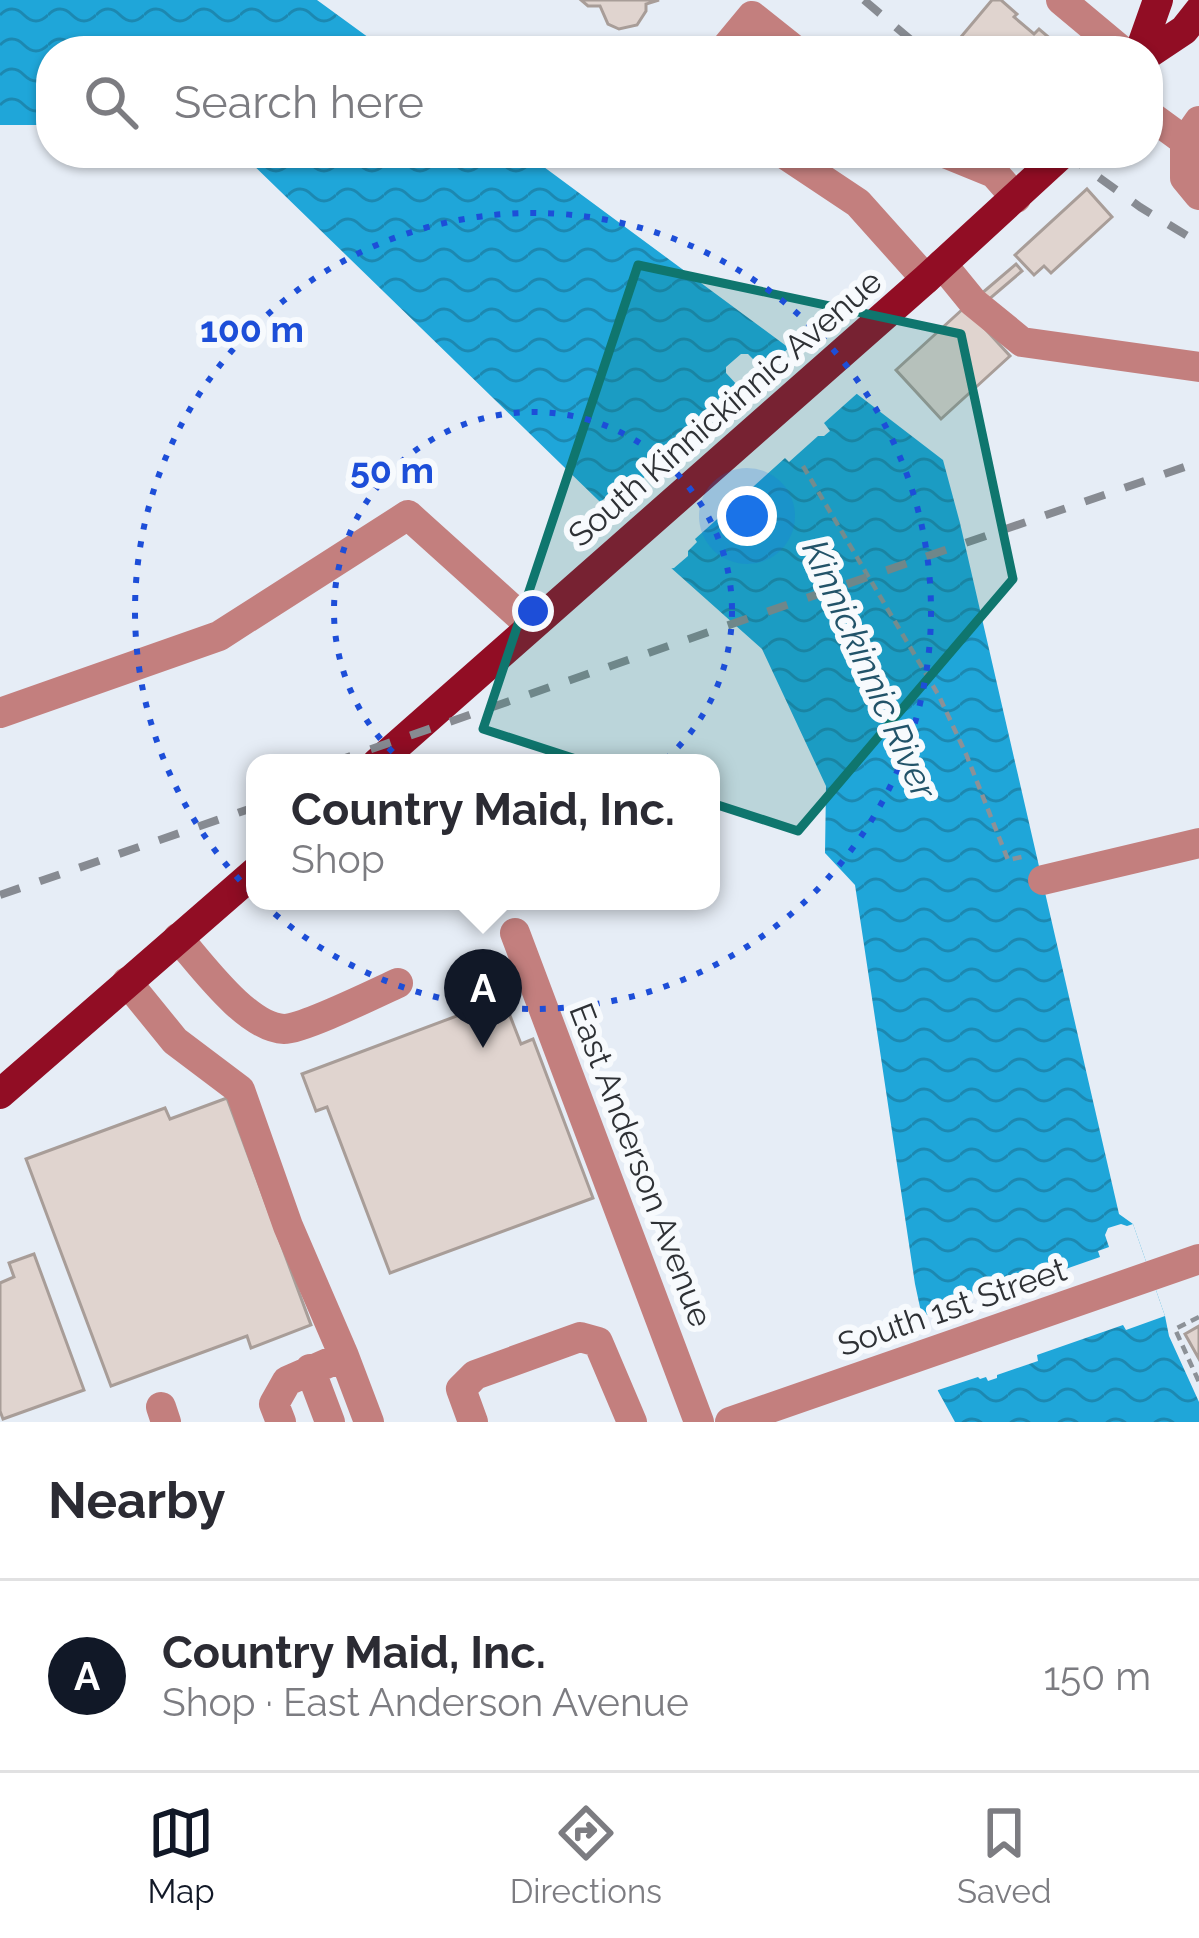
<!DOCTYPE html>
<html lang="en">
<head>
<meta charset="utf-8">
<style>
  body { margin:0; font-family:Raleway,sans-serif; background:#f2f2f3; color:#2b2b33 }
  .you { position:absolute; left:747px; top:516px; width:42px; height:42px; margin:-30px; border:9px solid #fff; border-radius:50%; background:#1a73e8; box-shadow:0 0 0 18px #1a73e833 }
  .badge { display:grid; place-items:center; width:78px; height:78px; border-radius:50%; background:#111827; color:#fff; font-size:39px; font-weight:700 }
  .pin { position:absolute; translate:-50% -99px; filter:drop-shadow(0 3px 6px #0008) }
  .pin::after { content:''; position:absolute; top:63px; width:42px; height:36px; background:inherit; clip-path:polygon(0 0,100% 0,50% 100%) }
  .popup { position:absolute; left:246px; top:754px; width:474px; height:156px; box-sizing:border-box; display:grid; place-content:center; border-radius:24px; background:#fff; filter:drop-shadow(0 3px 9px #0005); font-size:39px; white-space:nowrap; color:#7c7c81 }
  .popup b { font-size:45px; color:#2b2b33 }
  .popup::after { content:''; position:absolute; left:50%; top:100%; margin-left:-24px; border:24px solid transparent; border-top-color:#fff }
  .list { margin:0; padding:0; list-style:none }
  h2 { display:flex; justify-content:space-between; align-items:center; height:156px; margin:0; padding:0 48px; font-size:51px }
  h2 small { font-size:39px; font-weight:400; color:#7c7c81 }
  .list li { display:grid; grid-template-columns:78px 1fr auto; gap:36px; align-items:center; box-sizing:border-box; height:192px; padding:0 48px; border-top:3px solid #e1e1e2 }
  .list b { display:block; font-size:45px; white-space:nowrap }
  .list p { margin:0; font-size:39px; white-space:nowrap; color:#7c7c81 }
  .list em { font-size:39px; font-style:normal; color:#7c7c81 }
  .icon { flex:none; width:66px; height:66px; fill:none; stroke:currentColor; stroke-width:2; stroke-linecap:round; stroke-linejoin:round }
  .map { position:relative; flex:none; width:1199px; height:1422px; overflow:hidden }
  .search { position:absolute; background:#fff; box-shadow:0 3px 9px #0004; left:36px; right:36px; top:36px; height:132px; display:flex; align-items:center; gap:30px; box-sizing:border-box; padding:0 42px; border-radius:48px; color:#7c7c81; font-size:45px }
  .sheet { height:348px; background:#fff }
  nav { display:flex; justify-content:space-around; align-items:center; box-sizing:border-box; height:168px; border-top:3px solid #e1e1e2; background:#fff; font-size:33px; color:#7c7c81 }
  nav a { display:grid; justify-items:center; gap:6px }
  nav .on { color:#111827 }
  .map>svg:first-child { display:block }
</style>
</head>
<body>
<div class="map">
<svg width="1199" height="1422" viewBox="0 0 1199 1422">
  <defs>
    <pattern id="water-waves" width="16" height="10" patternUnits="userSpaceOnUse" patternTransform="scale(3)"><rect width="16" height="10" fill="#1fa6d9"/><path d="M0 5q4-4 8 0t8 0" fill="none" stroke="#1c88b1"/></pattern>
  </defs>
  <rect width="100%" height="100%" fill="#e6edf6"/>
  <path fill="url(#water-waves)" d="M0 0H317L387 51H51V125H0Z
    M241 153H525L789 348 857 394 943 460 960 523 1119 1214 1133 1224 1165 1316 1169 1336 1199 1402V1422H955L938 1391 915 1284 855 885 825 853 826 786 762 649 633 534Z"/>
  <path fill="#e6edf6" d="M793 344 861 390 824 423 830 431 824 436H818L789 462 785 458 695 539 697 542 688 551V556L674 568 668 569 667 574 596 506 622 483 627 484 635 477 640 481 734 399 730 393 738 386 726 373V367L741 354H748L758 364 766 358 771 364Z
    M1121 1224 1127 1226 1133 1224 1165 1316 1126 1330 1123 1325 1037 1355 1038 1361 997 1375V1378L988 1381 986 1377 980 1379 978 1377 932 1392 916 1319 953 1306V1303L961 1300 960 1296 969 1293 971 1296 1011 1282 1014 1287 1100 1257 1098 1251 1109 1247 1105 1235 1108 1228Z"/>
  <path fill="#e0d4cf" stroke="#a89d98" stroke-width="3" d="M581 0H659L646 4V11L637 25 619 29 608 24 600 6H588Z
    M992 0H1001L1017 14 1014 17 1034 34 1039 29 1059 46 1056 51H963L955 44Z
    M1087 189 1112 217 1051 273 1044 266 1034 275 1015 255Z
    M1016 264 1022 271 987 301 981 294Z
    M965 307 1010 356 941 419 896 370Z
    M494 1002 497 1011 507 1008 521 1044 533 1039 593 1198 390 1273 327 1107 316 1111 302 1074Z
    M227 1098 311 1325 251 1348 247 1336 111 1386 26 1159 165 1108 170 1119Z
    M34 1254 84 1390 3 1419 0 1411V1283L14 1277 9 1263Z
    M1199 1326V1359L1185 1334Z"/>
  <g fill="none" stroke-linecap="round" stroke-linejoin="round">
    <path stroke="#8c9197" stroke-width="4.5" stroke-dasharray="9 6" stroke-linecap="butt" d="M803 466 939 696 966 754 1008 860 1026 856
      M1199 1317 1175 1329 1199 1382"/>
    <path stroke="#c37f7e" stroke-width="30" d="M1061 0 1122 51
      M723 51 752 16 796 51
      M1148 114 1185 141 1199 121
      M1199 143 1185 141V178L1199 195
      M783 153 858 203 926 279
      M945 153 994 173 1016 198
      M942 264 973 302 1022 342 1199 367
      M0 713 219 636 408 515 531 626
      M1043 880 1199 843
      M515 933 699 1422
      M178 938C201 964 247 1028 284 1029 303 1029 376 993 398 983
      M127 982 175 1041 240 1090 288 1226 344 1356
      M310 1369 330 1422
      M161 1407 166 1422
      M281 1422 274 1404 287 1381 344 1356 369 1422
      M473 1422 461 1389 475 1375 580 1337 598 1342 632 1422
      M730 1422 1199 1259"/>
    <path stroke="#910d24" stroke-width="30" d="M1140 51 1158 0
      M1148 54 1184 30 1199 11
      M377 763 926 279 1063 153
      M0 1094 255 872"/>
    <path stroke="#878b92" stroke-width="8" stroke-dasharray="21 21" stroke-linecap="butt" d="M864 0 924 51
      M1065 153 1140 207 1199 243
      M331 763 1199 462
      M0 895 255 807"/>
  </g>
  <path fill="#0f766e" fill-opacity="0.2" stroke="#0f766e" stroke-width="9" stroke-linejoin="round" d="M638 265 961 334 1013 579 798 831 483 729Z"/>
  <g fill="none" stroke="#1d4ed8" stroke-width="6" stroke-dasharray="6 12">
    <circle cx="533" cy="611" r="199"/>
    <circle cx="533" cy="611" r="398"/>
  </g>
  <g text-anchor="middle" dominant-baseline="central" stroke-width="12" stroke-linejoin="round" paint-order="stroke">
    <g font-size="33" fill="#2e3135" stroke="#f7fafd">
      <text transform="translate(725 408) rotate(-41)">South Kinnickinnic Avenue</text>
      <text transform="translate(641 1165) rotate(69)">East Anderson Avenue</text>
      <text transform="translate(952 1307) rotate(-19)">South 1st Street</text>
    </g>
    <g font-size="36" font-style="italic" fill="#225369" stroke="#f7fafd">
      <text transform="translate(870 669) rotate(66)">Kinnickinnic River</text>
    </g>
  </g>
  <circle cx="533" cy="611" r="18" fill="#1d4ed8" stroke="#f7fafd" stroke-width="6"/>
  <g font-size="36" text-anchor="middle" font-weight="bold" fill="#1d4ed8" stroke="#f7fafd" stroke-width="12" stroke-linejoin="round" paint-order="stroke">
    <text x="252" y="342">100 m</text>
    <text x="392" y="483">50 m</text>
  </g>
</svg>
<div class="you"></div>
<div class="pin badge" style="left:483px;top:1048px">A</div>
<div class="popup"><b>Country Maid, Inc.</b>Shop</div>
<div class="search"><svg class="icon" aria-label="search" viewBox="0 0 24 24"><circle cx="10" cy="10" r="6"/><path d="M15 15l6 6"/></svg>Search here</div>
</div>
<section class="sheet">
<h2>Nearby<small></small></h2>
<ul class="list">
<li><span class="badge">A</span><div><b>Country Maid, Inc.</b><p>Shop · East Anderson Avenue</p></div><em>150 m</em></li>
</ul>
</section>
<nav>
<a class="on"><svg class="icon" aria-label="map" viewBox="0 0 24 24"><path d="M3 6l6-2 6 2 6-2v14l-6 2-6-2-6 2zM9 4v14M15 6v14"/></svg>Map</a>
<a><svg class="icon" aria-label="directions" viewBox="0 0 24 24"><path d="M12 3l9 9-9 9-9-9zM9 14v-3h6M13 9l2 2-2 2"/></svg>Directions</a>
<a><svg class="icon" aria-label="saved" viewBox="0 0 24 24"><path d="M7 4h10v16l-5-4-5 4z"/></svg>Saved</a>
</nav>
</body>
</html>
